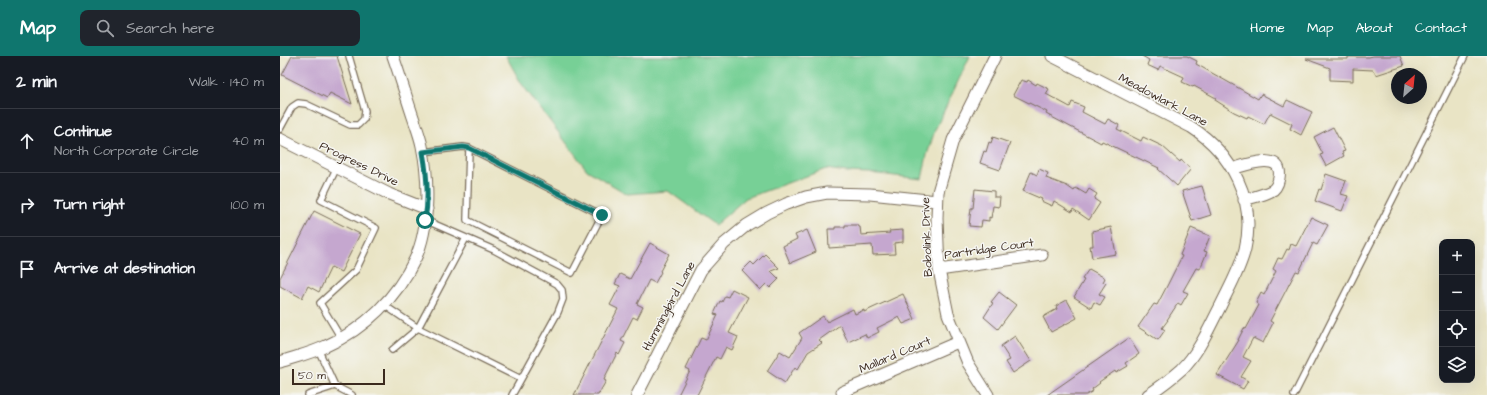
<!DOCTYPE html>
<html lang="en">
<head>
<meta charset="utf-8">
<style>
  body { margin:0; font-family:"Architects Daughter",sans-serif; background:#20242c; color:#f1f3f6 }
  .controls { position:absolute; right:12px; bottom:12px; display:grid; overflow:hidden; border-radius:8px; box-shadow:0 4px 16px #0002 }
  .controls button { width:36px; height:36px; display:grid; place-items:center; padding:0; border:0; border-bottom:1px solid #363941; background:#171b24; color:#f1f3f6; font:20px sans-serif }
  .compass { position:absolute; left:1111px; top:12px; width:36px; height:36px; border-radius:50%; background:#171b24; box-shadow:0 4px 16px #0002; rotate:27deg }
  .scale { position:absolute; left:12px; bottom:10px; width:93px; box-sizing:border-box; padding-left:4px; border:2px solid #3b2a1e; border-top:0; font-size:11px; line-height:14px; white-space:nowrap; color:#3b2a1e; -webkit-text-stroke:3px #f6f6f2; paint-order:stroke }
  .stop { position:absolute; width:12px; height:12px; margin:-9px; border:3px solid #0f766e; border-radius:50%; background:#fff }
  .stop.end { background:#0f766e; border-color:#fff; box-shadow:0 1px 4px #0008 }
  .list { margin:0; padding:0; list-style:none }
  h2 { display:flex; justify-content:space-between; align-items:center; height:52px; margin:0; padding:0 16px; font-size:17px }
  h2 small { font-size:13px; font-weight:400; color:#9ea1a6 }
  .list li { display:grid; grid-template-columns:26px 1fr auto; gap:12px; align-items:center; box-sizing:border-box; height:64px; padding:0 16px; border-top:1px solid #363941 }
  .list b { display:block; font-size:15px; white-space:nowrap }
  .list p { margin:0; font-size:13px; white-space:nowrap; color:#9ea1a6 }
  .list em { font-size:13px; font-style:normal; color:#9ea1a6 }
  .icon { flex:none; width:22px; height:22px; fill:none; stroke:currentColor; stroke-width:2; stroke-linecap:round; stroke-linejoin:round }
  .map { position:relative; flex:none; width:1207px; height:339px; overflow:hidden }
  header { display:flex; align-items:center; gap:24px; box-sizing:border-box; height:56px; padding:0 20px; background:#0f766e; color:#fff }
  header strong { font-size:19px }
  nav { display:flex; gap:22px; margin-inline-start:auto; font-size:14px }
  .search { width:280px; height:36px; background:#20242c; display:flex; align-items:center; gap:10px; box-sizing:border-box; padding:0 14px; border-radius:8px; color:#9ea1a6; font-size:15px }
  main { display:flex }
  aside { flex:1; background:#171b24 }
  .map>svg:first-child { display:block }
</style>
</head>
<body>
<header>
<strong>Map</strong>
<div class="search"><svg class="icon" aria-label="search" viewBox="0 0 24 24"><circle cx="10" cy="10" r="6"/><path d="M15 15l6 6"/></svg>Search here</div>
<nav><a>Home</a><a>Map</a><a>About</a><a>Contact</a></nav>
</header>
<main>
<aside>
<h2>2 min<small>Walk · 140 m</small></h2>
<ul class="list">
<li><svg class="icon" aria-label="ahead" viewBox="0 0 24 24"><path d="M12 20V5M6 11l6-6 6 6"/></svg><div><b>Continue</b><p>North Corporate Circle</p></div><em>40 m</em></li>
<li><svg class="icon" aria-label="right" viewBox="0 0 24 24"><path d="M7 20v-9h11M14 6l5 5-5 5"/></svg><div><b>Turn right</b></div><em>100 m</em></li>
<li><svg class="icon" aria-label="arrive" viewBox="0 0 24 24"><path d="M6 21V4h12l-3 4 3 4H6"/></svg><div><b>Arrive at destination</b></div></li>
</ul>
</aside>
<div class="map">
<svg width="1207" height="339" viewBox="0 0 1207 339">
  <rect width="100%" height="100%" fill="#f6f6f2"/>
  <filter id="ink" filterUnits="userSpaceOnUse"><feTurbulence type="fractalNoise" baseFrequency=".025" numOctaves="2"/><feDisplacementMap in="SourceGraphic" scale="8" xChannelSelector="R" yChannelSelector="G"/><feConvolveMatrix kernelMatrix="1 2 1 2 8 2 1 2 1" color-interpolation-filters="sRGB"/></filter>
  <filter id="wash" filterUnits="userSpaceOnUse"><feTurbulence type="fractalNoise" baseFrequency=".012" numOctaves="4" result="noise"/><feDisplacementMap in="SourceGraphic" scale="16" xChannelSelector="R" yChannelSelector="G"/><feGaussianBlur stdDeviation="0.9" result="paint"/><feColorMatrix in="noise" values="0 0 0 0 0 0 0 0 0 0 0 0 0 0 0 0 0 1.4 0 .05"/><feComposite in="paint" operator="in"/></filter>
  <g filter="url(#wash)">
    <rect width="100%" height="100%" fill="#e9e4c5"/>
    <path fill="#77d096" stroke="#597d5a" d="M226 0H690L655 74 647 99 642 123 589 117 567 116 546 113 466 142 435 169 388 135 347 138 307 114 241 27Z"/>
    <g id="blocks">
      <path fill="#c5a7cf" d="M12 0H57L72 48 50 37 47 42 2 19Z
        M862 0H907L917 5 916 8 978 43 981 38 1004 50 1007 44 1032 56 1021 79 1010 73 1012 68 990 57 984 68 968 60 967 62 954 56 935 44 936 42 914 30 913 31 902 26 904 21 880 10 878 14 867 9 869 4Z
        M1093 0H1120L1124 10 1096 19 1093 14 1073 13V25L1050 24V12L1026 3H1068V1H1089Z
        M741 24 747 26 748 24 756 29 757 27 769 33 766 38 790 51 792 46 804 51 802 56 825 68 828 63 839 69 837 73 861 85 863 81 882 90 900 106 901 104 911 113 897 130 878 113 879 112 822 85 821 87 766 58 767 56 733 39Z
        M1053 71 1065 95 1062 96 1064 100 1046 110 1040 99 1043 98 1034 81Z
        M713 81 730 87 720 114 700 107 704 95 706 96 709 86 711 87Z
        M759 113 768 117 766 122 787 130 794 135 796 132 806 138 809 133 817 138 814 143 820 147 809 164 793 153 792 156 774 145 772 150 761 145 762 143 743 135 751 116 757 119Z
        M1046 118 1066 125 1061 138 1068 140 1062 155 1035 145 1039 133 1041 134Z
        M922 130 931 159 912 165 902 135Z
        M695 133 714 135V141H720L719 151 713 150 711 162 709 161V165L702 164 701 171 689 170 691 152H693Z
        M34 155 80 178 61 216 51 211 39 236 28 230 22 242 0 230V222Z
        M1031 161 1048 169 1037 189 1033 187 1019 216 1016 215 990 265 993 267 983 287 973 282 963 301 971 305 961 321 968 325 963 333 937 319 959 284H958L964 272 966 273 979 249 976 247 981 237 984 239 996 215 993 213 998 202 1002 203 1007 193 1009 194 1011 188 1016 190Z
        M565 169H578L579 171H580L581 179 610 177 609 175 623 174V186L614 187 615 198 593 199 592 189 549 192 548 173H555V171H565Z
        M831 171 836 198 812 202 810 190H813L812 175Z
        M911 172 930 180 924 195 927 196 920 213 916 212 903 235 908 237 901 249 898 247 887 264H888L882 272 885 274 878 284 858 271 874 248 877 249 888 228 902 200 900 199Z
        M527 174 536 196 510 207 503 190 517 183 515 179Z
        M370 187 389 198 380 215 381 216 375 227 369 224 357 248 363 251 357 263 353 261 341 285 345 287 339 299 337 297 326 319 324 324 326 325 318 339H294L338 253 330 249 340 230 335 228 340 218 350 223Z
        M485 198 499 212 491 215 499 223 490 232 486 228 480 234 462 215 471 206 474 209Z
        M809 213 825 222 823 226 826 227 819 238 825 241 820 249 814 246 811 252 794 241 804 224 802 223Z
        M452 233 468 241 449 277 458 281 452 294 446 291 440 303 436 301 417 339H398L410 315 406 313 421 282 426 284 438 259 434 258 440 245 442 246 445 240 448 241Z
        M719 236 736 249 718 273 704 261 713 247 711 246Z
        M623 238 635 263 623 268 619 261 597 272 599 276 587 282 585 278 568 286 560 269 539 284 542 287 528 296 518 313 515 311 505 327 487 315 500 295 510 301 522 282 519 277 543 260 547 266 573 253 575 258 584 254V256Z
        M787 244 797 262 771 276 763 261 777 253 776 250Z
        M735 280 751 305 733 317 726 306 730 304 721 290Z
        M849 282 859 298 846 307 848 310 836 317 835 315 819 326 820 327 812 333 813 335 806 339H767Z"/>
    </g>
  </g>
  <g filter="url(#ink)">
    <use href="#blocks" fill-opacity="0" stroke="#786b58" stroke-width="1"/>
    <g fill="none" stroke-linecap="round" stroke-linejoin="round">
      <g stroke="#786b58" stroke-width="8">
        <path id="service" d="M0 73 12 51 18 47 26 48 70 69H78L84 63 85 55 69 0
          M143 96 183 91 189 92 322 159 292 217 187 164 189 92
          M57 111 41 144 96 172 76 214 40 247 61 282
          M104 249 138 272 241 323 278 256 283 243 282 234 277 228 214 194 145 164
          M38 293 55 330 72 339
          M112 294 138 272 186 182
          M28 339 55 330
          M232 339 241 323
          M1014 339 1185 0"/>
      </g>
      <g stroke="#786b58" stroke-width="13">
        <path id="minor" d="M772 0 911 71C951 97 977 144 965 193 960 214 949 232 940 251 929 272 919 296 902 313 892 322 880 331 868 339
          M0 83 109 138 147 153
          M952 113C965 109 1004 94 999 122 998 127 996 133 991 135 984 139 973 141 964 144
          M659 214 762 199
          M0 306C15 301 32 297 46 290 85 273 117 241 135 203 150 172 149 123 142 90 140 80 136 70 133 61 126 40 120 20 113 0
          M562 336 678 286
          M357 339 421 214 444 188 467 169 487 157 506 148 526 141 547 137 590 138 657 145
          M708 339 688 307 668 258 659 214 657 162 658 136 673 84 715 0"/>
      </g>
      <use href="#service" stroke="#fff" stroke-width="5.5"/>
      <use href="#minor" stroke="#fff" stroke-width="11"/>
    </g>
  </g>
  <g fill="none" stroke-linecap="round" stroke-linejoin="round" filter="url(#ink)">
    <path stroke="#0f766e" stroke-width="5" d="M145 164C149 142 147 118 143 96L183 91 189 92 322 159"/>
  </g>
  <g text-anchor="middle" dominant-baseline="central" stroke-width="3" stroke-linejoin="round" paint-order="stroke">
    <g font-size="12" fill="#3b2a1e" stroke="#f6f6f2">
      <text transform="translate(883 44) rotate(28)">Meadowlark Lane</text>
      <text transform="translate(79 108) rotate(26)">Progress Drive</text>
      <text transform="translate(647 181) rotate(-92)">Bobolink Drive</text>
      <text transform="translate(709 193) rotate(-8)">Partridge Court</text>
      <text transform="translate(389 250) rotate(-62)">Hummingbird Lane</text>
      <text transform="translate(615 299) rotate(-23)">Mallard Court</text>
    </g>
  </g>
</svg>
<div class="controls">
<button>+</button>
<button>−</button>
<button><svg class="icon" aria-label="locate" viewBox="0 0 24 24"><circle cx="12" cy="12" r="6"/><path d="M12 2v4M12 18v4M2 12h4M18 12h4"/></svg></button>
<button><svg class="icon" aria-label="layers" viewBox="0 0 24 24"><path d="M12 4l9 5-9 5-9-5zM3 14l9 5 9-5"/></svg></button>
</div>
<svg class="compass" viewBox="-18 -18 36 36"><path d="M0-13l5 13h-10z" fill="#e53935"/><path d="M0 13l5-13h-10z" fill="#9ea1a6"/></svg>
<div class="scale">50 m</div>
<div class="stop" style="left:145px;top:164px"></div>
<div class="stop end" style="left:322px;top:159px"></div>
</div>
</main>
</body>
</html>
